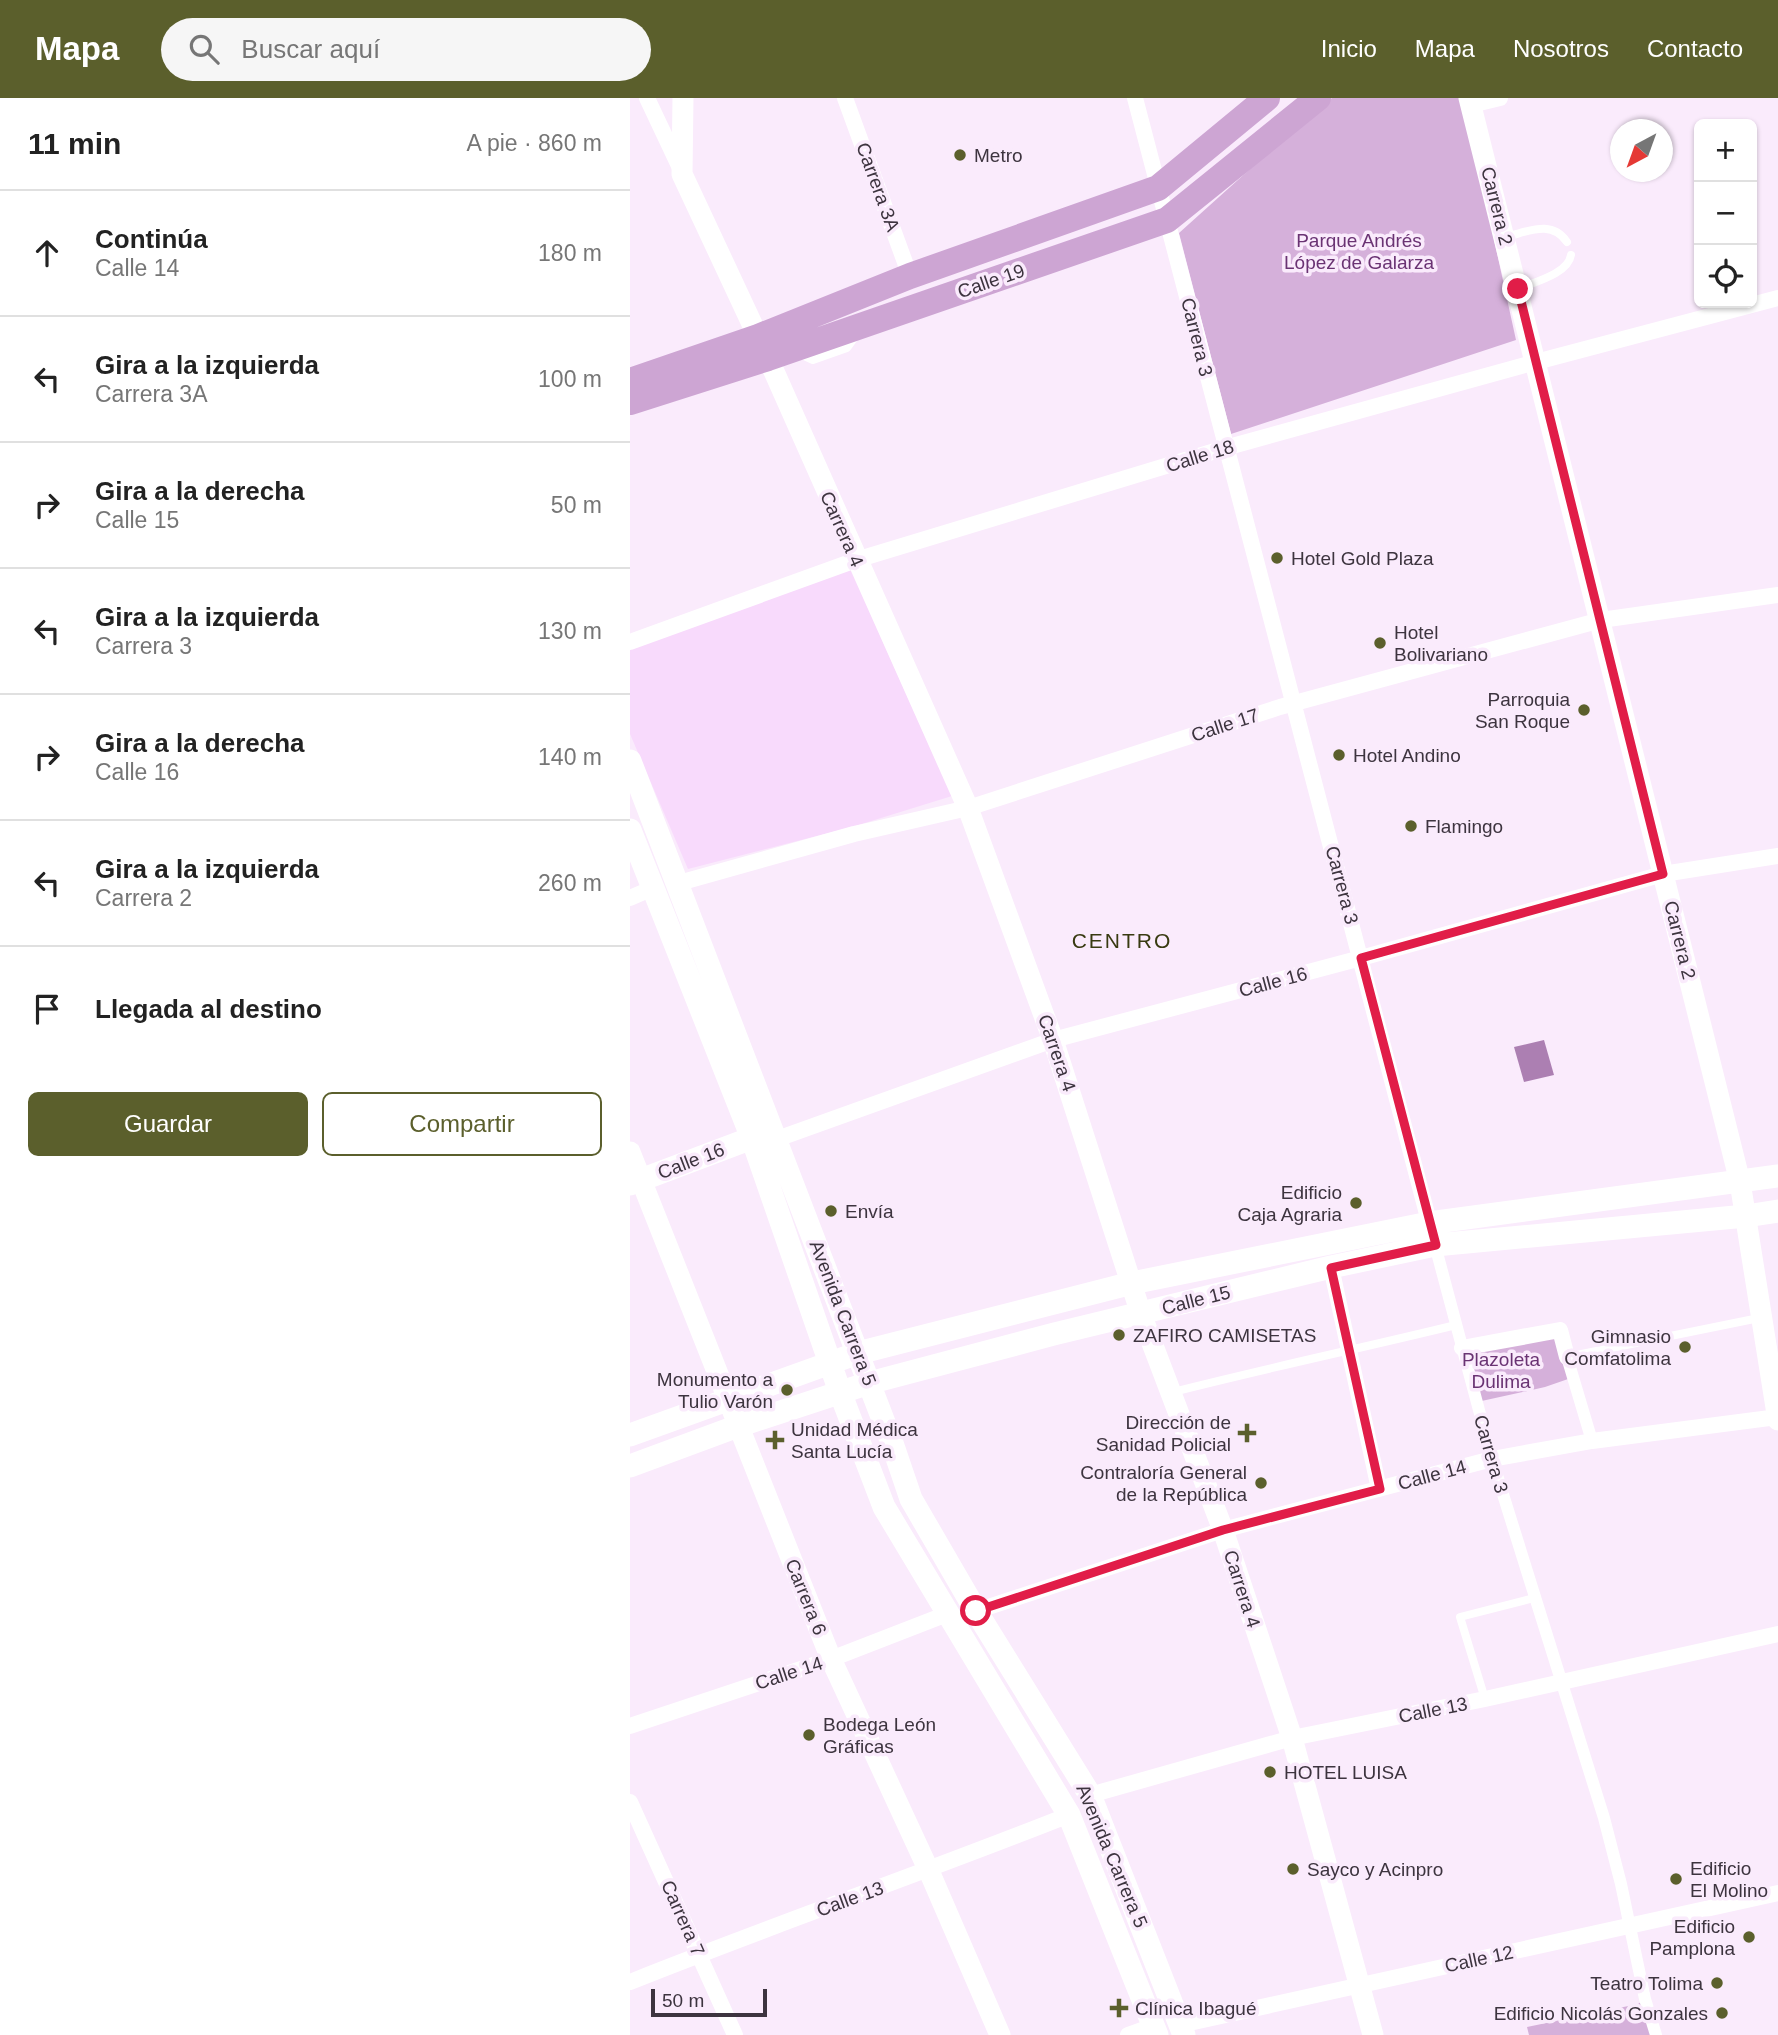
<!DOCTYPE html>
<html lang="es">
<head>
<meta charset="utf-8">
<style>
  body { margin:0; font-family:Helvetica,sans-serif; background:#f6f6f6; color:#222 }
  .controls { position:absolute; right:21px; top:21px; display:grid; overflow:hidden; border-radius:10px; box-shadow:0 2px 5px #0004 }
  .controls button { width:63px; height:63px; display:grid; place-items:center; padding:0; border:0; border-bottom:2px solid #e0e0e0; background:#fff; color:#222; font:35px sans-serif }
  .compass { position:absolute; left:980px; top:21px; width:63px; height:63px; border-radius:50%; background:#fff; box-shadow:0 2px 5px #0004; rotate:221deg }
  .scale { position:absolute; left:21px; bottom:18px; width:116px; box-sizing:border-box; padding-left:7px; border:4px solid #3d343f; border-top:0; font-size:19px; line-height:24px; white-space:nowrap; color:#3d343f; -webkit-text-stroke:5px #faebfc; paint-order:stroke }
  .stop { position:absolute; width:21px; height:21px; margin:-16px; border:5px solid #e11d48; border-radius:50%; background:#fff }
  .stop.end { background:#e11d48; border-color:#fff; box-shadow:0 2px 7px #0008 }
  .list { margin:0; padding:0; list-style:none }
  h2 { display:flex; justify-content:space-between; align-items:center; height:91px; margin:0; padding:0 28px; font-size:30px }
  h2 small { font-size:23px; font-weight:400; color:#767676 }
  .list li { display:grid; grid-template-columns:46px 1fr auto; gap:21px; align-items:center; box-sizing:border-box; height:126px; padding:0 28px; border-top:2px solid #e0e0e0 }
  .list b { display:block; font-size:26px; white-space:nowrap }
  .list p { margin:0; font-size:23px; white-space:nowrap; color:#767676 }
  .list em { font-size:23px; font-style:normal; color:#767676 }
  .actions { display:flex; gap:14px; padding:21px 28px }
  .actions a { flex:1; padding:16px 0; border:2px solid #5b5f2c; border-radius:10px; text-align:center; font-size:24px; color:#5b5f2c }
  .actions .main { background:#5b5f2c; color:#fff }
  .icon { flex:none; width:38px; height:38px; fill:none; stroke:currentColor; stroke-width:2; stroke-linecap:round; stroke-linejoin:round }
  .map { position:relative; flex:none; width:1148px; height:1937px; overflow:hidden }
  header { display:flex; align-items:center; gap:42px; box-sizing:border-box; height:98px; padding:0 35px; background:#5b5f2c; color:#fff }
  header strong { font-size:33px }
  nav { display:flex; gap:38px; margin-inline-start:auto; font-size:24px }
  .search { width:490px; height:63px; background:#f6f6f6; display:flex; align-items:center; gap:18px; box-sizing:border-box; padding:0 24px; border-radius:38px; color:#767676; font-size:26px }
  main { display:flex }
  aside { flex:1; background:#fff }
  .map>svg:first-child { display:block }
</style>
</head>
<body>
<header>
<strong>Mapa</strong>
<div class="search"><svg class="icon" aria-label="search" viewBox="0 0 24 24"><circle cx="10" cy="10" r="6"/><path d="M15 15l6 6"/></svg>Buscar aquí</div>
<nav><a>Inicio</a><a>Mapa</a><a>Nosotros</a><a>Contacto</a></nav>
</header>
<main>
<aside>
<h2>11 min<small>A pie · 860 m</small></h2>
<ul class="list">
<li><svg class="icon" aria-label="ahead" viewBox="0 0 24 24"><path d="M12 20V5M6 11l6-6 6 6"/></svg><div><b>Continúa</b><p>Calle 14</p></div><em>180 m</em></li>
<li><svg class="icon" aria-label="left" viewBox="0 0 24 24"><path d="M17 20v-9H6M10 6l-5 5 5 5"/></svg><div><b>Gira a la izquierda</b><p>Carrera 3A</p></div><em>100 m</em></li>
<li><svg class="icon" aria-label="right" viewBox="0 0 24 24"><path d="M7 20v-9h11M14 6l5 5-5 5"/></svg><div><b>Gira a la derecha</b><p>Calle 15</p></div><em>50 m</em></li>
<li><svg class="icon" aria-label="left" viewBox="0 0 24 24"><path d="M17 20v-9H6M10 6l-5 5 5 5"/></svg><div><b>Gira a la izquierda</b><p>Carrera 3</p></div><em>130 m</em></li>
<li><svg class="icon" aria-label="right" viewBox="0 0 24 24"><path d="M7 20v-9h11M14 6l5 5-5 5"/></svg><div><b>Gira a la derecha</b><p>Calle 16</p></div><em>140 m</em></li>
<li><svg class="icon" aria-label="left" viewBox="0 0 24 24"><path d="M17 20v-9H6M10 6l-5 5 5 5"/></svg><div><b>Gira a la izquierda</b><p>Carrera 2</p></div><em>260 m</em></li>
<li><svg class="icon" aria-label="arrive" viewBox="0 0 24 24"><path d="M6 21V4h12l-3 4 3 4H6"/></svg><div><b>Llegada al destino</b></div></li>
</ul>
<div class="actions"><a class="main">Guardar</a><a>Compartir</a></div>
</aside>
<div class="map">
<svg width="1148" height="1937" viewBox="0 0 1148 1937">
  <rect width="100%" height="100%" fill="#faebfc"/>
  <path fill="#f8dafc" d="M220 471 322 698 222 729 58 771 0 636V549Z"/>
  <path fill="#d5b0da" d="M702 0H833L886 242 601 336 549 135 679 18Z
    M929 1234 941 1280 915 1289 847 1304 833 1253Z
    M1015 1901 1026 1937H899L897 1929 1008 1906Z"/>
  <path fill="#ac7fb2" d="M914 942 924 977 894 984 884 949Z"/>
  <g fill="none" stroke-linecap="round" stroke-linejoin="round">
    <path stroke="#fff" stroke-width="8" d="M875 139C898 134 921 121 937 144
      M888 191C904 184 938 176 941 157
      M170 256 183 262 217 250 225 239
      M937 1259 1129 1220
      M543 1294C637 1270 732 1250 826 1227
      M855 1601 830 1519 904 1500"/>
    <path stroke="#fff" stroke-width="12" d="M805 1147 862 1361 974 1720 991 1786 1015 1901 1026 1937
      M937 1259 962 1343"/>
    <path stroke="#fff" stroke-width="16" d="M17 0 50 70
      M215 0 280 178
      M505 0 802 1135
      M841 7 870 0
      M0 544 226 462 595 350 906 264 1148 200
      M49 785 224 736 338 710 650 609 971 522 1148 497
      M0 800 23 790
      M147 1041 423 942 731 860 1033 776 1148 758
      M701 1169 749 1391
      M832 1250 930 1232 937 1259
      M346 1513 593 1432 862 1361 962 1343 1148 1319
      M0 1628 201 1561 317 1516
      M460 1697 662 1640 855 1601 1148 1536
      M0 1704 105 1937
      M0 1884C145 1826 293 1775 439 1717
      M550 1927 1148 1795
      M498 1937 523 1928"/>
    <path stroke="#fff" stroke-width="21" d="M53 0 52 76 138 260 338 710 423 942 511 1216 593 1432 662 1640 743 1937
      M839 0 1110 1084 1148 1322
      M0 1054 201 1561 299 1773 370 1937"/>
    <path stroke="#fff" stroke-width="23" d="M0 663 262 1345 281 1401 346 1513 460 1697 554 1937
      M0 732 122 1040 210 1294 254 1409 439 1717 527 1937
      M0 1086 122 1040
      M0 1337 228 1255 502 1185 799 1125 1148 1078
      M0 1368 108 1328 239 1285 424 1236 701 1169 805 1147 1116 1118 1148 1113"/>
    <path stroke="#cda5d3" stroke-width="26" d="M0 283 128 239 280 178 528 90 637 0
      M0 304 138 260 537 122 688 0"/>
  </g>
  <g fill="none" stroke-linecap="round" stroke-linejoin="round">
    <path stroke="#e11d48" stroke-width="9" d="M346 1513 593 1432 750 1391 701 1170 806 1147 731 860 1033 776 888 191"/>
  </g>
  <g fill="#5b5f2c" stroke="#faebfc" stroke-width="2.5">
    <circle cx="330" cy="57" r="7"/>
    <circle cx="647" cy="460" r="7"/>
    <circle cx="750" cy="545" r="7"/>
    <circle cx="954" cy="612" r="7"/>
    <circle cx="709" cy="657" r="7"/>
    <circle cx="781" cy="728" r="7"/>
    <circle cx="726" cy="1105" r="7"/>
    <circle cx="201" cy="1113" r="7"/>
    <circle cx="489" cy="1237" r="7"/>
    <circle cx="1055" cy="1249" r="7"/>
    <circle cx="157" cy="1292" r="7"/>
    <path d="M613.5 1324.5h7v7h7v7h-7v7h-7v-7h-7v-7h7z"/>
    <path d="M141.5 1331.5h7v7h7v7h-7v7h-7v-7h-7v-7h7z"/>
    <circle cx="631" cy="1385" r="7"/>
    <circle cx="179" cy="1637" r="7"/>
    <circle cx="640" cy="1674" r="7"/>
    <circle cx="663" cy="1771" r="7"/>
    <circle cx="1046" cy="1781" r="7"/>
    <circle cx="1119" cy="1839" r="7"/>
    <circle cx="1087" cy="1885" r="7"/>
    <path d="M485.5 1899.5h7v7h7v7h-7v7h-7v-7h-7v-7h7z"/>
    <circle cx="1092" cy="1915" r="7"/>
  </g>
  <g text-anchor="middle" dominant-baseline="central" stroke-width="7" stroke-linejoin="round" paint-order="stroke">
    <g font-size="19" fill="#3d343f" stroke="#faebfc" text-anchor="start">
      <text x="344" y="57">Metro</text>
      <text x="661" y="460">Hotel Gold Plaza</text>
      <text x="764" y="534">Hotel<tspan x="764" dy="22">Bolivariano</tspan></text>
      <text x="940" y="601" text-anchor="end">Parroquia<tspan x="940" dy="22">San Roque</tspan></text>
      <text x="723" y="657">Hotel Andino</text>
      <text x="795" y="728">Flamingo</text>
      <text x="712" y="1094" text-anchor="end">Edificio<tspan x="712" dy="22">Caja Agraria</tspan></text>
      <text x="215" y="1113">Envía</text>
      <text x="503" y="1237">ZAFIRO CAMISETAS</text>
      <text x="1041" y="1238" text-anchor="end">Gimnasio<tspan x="1041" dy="22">Comfatolima</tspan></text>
      <text x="143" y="1281" text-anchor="end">Monumento a<tspan x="143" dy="22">Tulio Varón</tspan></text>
      <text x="601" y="1324" text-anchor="end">Dirección de<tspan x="601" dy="22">Sanidad Policial</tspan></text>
      <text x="161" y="1331">Unidad Médica<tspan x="161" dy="22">Santa Lucía</tspan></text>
      <text x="617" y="1374" text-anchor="end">Contraloría General<tspan x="617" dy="22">de la República</tspan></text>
      <text x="193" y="1626">Bodega León<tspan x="193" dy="22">Gráficas</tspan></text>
      <text x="654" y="1674">HOTEL LUISA</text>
      <text x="1060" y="1770">Edificio<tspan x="1060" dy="22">El Molino</tspan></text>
      <text x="677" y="1771">Sayco y Acinpro</text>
      <text x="1105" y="1828" text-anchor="end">Edificio<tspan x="1105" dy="22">Pamplona</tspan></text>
      <text x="1073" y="1885" text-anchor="end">Teatro Tolima</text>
      <text x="505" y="1910">Clínica Ibagué</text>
      <text x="1078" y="1915" text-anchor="end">Edificio Nicolás Gonzales</text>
    </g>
    <g font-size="19" fill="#3d343f" stroke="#faebfc">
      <text transform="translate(248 89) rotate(70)">Carrera 3A</text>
      <text transform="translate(867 108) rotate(76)">Carrera 2</text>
      <text transform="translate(361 183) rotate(-19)">Calle 19</text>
      <text transform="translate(567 239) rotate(76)">Carrera 3</text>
      <text transform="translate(570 358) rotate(-17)">Calle 18</text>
      <text transform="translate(212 431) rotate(66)">Carrera 4</text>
      <text transform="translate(595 627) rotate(-18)">Calle 17</text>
      <text transform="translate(712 787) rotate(75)">Carrera 3</text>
      <text transform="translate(1050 842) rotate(76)">Carrera 2</text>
      <text transform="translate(643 884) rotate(-15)">Calle 16</text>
      <text transform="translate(427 955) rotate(71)">Carrera 4</text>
      <text transform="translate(61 1063) rotate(-21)">Calle 16</text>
      <text transform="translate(566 1202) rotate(-14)">Calle 15</text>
      <text transform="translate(213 1215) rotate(69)">Avenida Carrera 5</text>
      <text transform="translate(861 1356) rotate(74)">Carrera 3</text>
      <text transform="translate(802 1377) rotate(-15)">Calle 14</text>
      <text transform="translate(612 1491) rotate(72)">Carrera 4</text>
      <text transform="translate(176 1499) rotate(68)">Carrera 6</text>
      <text transform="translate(159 1575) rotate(-18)">Calle 14</text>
      <text transform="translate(803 1612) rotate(-11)">Calle 13</text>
      <text transform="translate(482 1758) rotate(67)">Avenida Carrera 5</text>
      <text transform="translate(220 1801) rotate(-20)">Calle 13</text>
      <text transform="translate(53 1820) rotate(66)">Carrera 7</text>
      <text transform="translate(849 1861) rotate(-12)">Calle 12</text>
    </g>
    <g font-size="19" fill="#6a3373" stroke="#faebfc">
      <text x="729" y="142">Parque Andrés<tspan x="729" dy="22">López de Galarza</tspan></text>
      <text x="871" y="1261">Plazoleta<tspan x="871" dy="22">Dulima</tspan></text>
    </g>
    <g font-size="21" letter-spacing="2" fill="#383a11" stroke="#faebfc">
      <text x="492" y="842">CENTRO</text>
    </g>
  </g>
</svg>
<div class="controls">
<button>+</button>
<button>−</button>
<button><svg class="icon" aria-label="locate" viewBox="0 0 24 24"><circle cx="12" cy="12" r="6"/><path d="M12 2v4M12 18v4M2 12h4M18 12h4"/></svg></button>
</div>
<svg class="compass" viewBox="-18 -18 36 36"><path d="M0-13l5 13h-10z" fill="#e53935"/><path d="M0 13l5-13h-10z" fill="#767676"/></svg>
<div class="scale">50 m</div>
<div class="stop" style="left:346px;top:1513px"></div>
<div class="stop end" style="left:888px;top:191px"></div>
</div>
</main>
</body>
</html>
